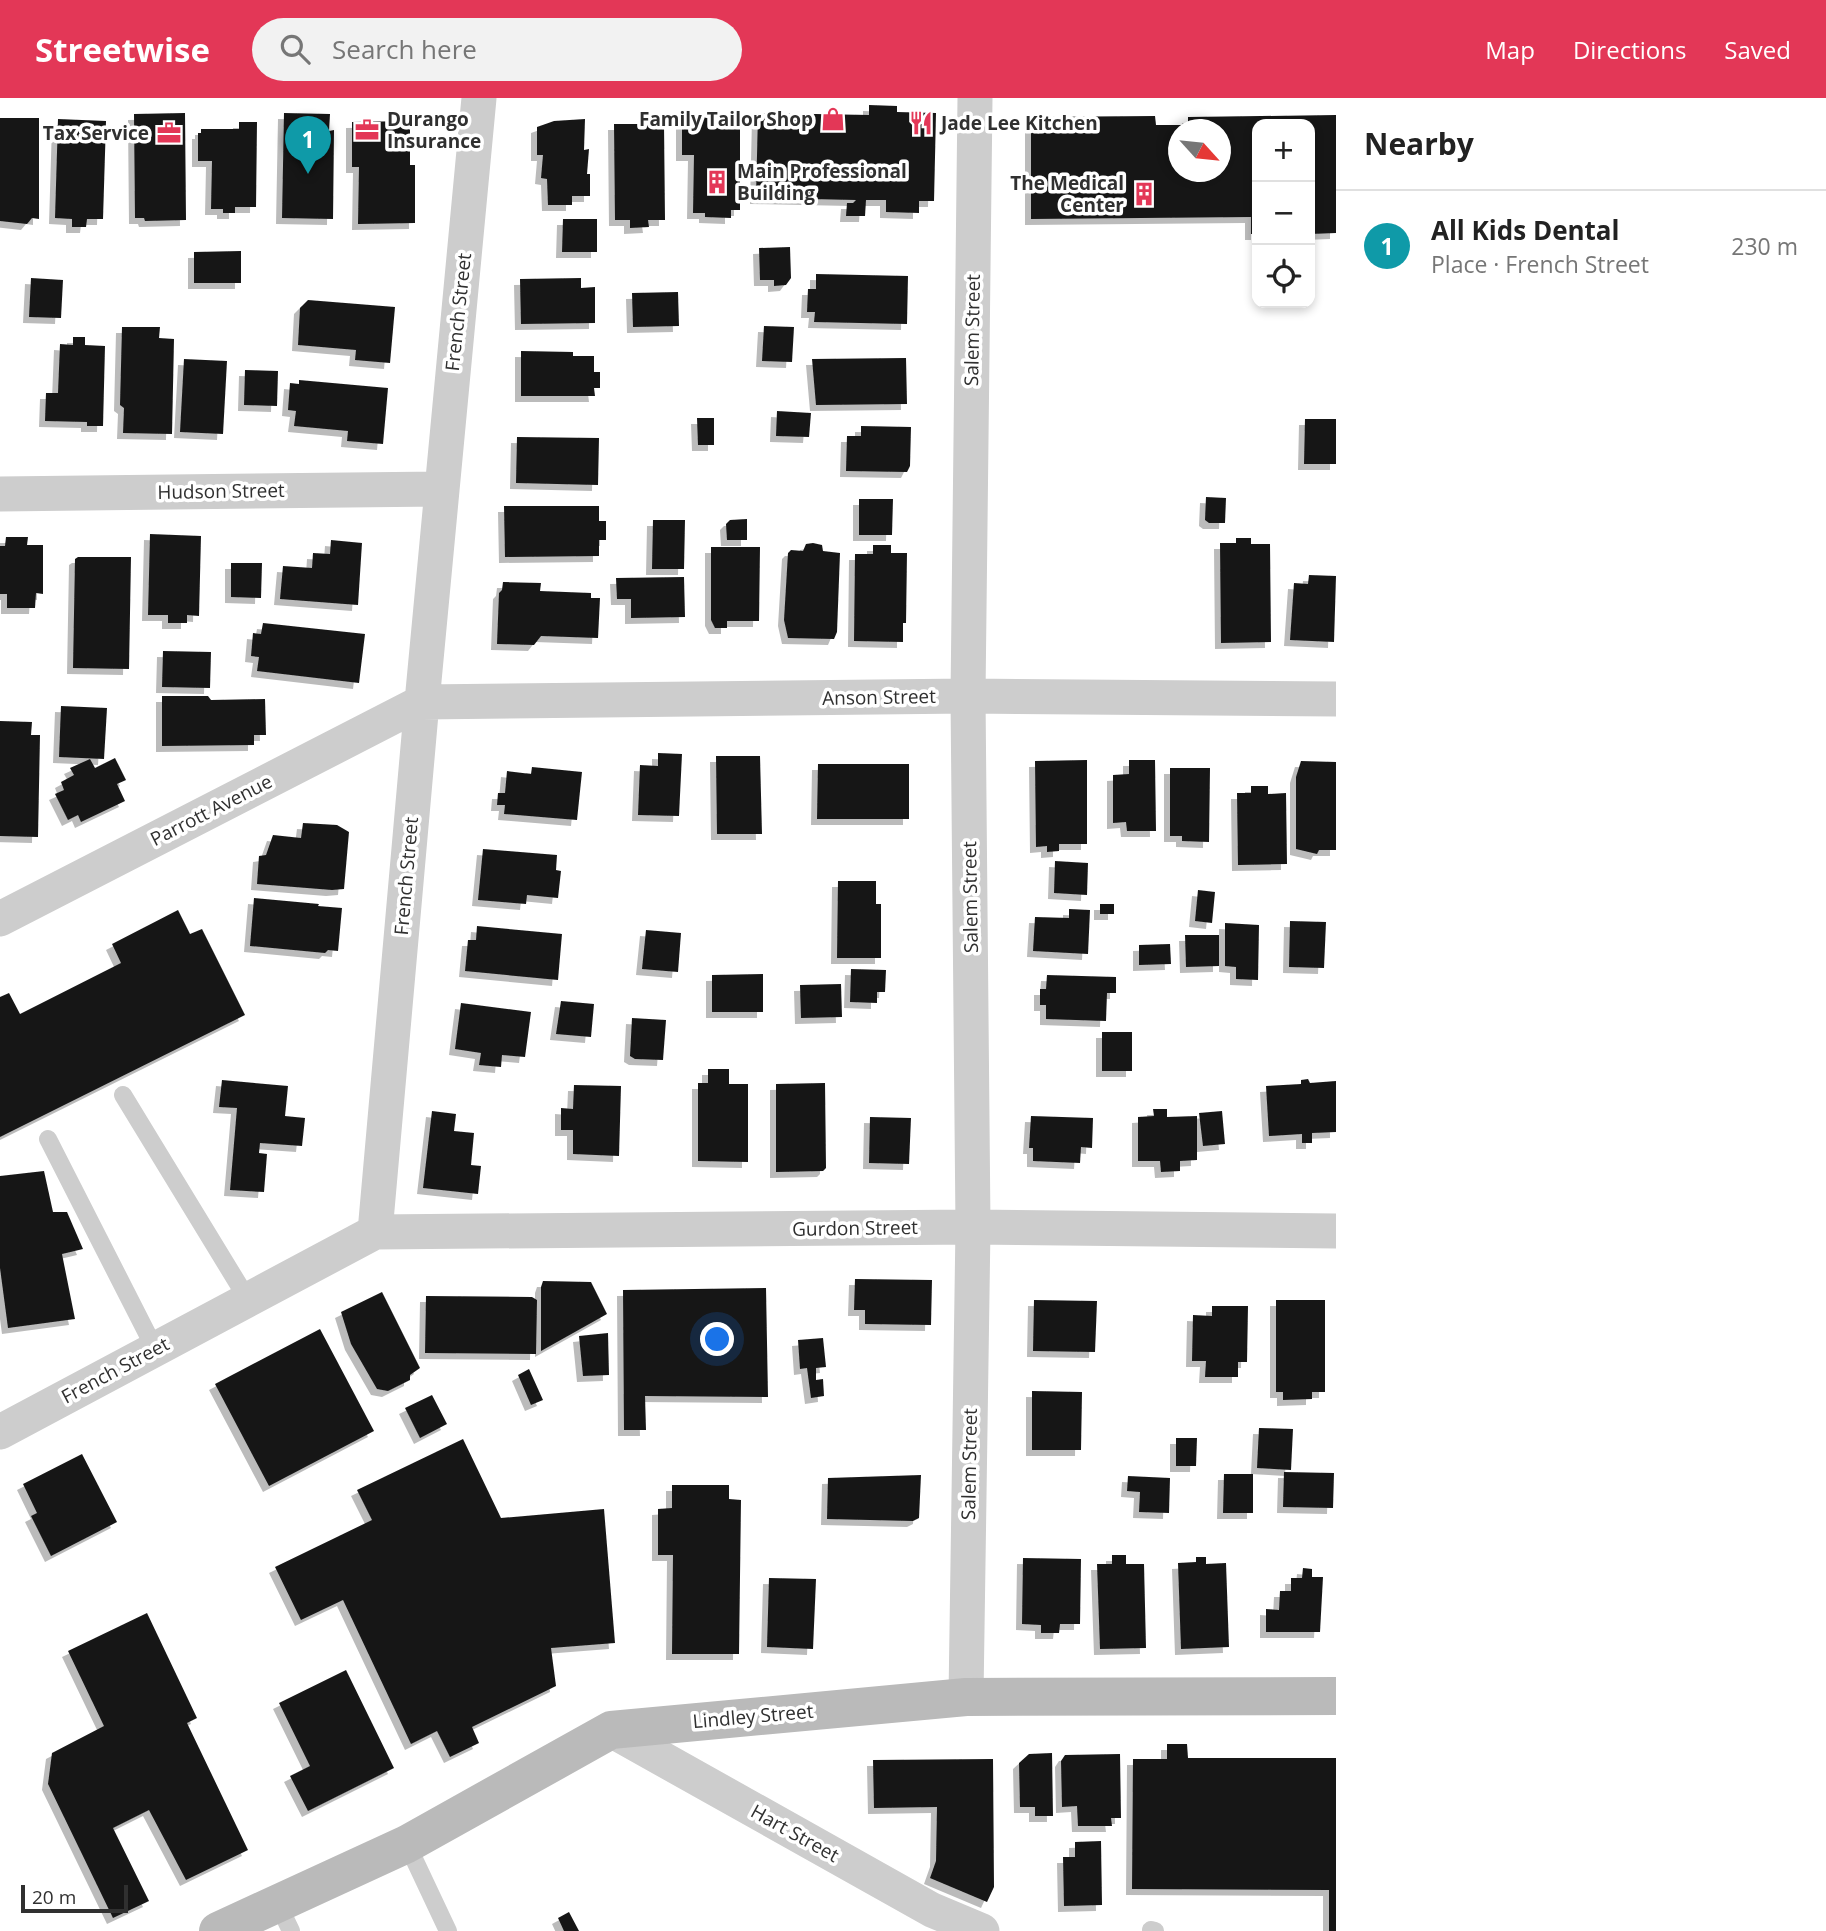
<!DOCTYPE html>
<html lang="en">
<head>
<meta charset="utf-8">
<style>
  body { margin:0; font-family:"Open Sans",sans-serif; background:#f2f2f2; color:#222 }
  .controls { position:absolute; right:21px; top:21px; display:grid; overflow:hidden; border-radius:14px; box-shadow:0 4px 10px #0003 }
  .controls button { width:63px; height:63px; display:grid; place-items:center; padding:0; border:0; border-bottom:2px solid #e0e0e0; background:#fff; color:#222; font:35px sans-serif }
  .compass { position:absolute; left:1168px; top:21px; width:63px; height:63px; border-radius:50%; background:#fff; box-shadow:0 4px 10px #0003; rotate:117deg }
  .scale { position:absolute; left:21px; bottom:18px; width:107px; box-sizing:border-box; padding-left:7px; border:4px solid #303030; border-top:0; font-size:19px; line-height:24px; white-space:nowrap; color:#303030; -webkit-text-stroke:5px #fff; paint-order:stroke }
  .you { position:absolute; left:718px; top:1242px; width:24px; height:24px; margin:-18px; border:5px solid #fff; border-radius:50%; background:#1a73e8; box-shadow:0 0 0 10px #1a73e833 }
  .badge { display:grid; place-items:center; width:46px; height:46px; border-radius:50%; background:#e33757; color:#fff; font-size:23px; font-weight:700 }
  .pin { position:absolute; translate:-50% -58px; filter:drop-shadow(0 2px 4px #0008) }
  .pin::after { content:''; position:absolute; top:37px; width:24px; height:21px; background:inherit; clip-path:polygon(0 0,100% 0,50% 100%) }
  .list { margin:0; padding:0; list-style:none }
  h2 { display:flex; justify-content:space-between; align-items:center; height:91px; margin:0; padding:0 28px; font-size:30px }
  h2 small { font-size:23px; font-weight:400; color:#767676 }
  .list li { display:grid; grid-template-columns:46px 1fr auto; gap:21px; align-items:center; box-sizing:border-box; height:112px; padding:0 28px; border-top:2px solid #e0e0e0 }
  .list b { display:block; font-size:26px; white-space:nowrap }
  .list p { margin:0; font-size:23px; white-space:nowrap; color:#767676 }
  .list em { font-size:23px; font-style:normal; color:#767676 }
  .icon { flex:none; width:38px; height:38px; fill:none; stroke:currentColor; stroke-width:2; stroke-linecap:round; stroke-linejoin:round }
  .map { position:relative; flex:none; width:1336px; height:1833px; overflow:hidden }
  header { display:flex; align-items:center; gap:42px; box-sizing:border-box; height:98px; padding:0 35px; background:#e33757; color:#fff }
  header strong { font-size:33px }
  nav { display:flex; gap:38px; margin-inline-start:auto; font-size:24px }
  .search { width:490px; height:63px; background:#f2f2f2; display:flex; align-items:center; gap:18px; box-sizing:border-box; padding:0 24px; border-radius:38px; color:#767676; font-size:26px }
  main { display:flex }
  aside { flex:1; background:#fff }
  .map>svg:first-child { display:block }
</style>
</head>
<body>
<header>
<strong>Streetwise</strong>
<div class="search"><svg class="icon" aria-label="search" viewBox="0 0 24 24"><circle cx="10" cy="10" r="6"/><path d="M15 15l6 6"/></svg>Search here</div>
<nav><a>Map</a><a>Directions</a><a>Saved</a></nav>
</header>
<main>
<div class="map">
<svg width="1336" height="1833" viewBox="0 0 1336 1833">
  <defs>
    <filter id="shadow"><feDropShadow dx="-6" dy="6" stdDeviation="0" flood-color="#0004"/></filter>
  </defs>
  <rect width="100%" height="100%" fill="#fff"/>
  <path fill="#171717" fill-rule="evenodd" filter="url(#shadow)" d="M869 7 897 8V14L936 15 934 103H919V115L886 114V102H866L865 118H846L847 105H853L856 102 756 100 758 15 869 17Z
    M185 15 186 122 145 123 144 120H135L134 16Z
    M284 15 330 16 329 33 334 32 333 121 282 120Z
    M682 17H740V112H731V120L705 119V115H693L694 57H682Z
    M1336 17V135L1310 136V26H1257V136H1251V119L1031 121V19L1155 18 1156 27H1188V19ZM1178 32H1220V74H1178Z
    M0 20H39V121L32 120 27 126 0 123Z
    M58 21 106 23 103 121H87L86 129H72V121L55 120Z
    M585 21 584 52 589 51 587 76H590V98H572V107H548L547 81 541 80 543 57H537V29L554 23Z
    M410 23V67H415V125L358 126 359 69H352V24Z
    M239 24H257L256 109H235V115H223V111H211L212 63H198V35H201V31H239Z
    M614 26H664L665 122H648L649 129 630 130V122H615Z
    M563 121H597V154H562Z
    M790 149 791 180 786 187 774 188V182H760L759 150Z
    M241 153V185H194V154Z
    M816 176 908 178 907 226 814 224 815 214H807L808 191H816Z
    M31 180 63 182 61 220 29 219Z
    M581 180V190L595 189V225L521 226 520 181Z
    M678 194 679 228 633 229 632 195Z
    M308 202 395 209 390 265 355 262 356 252 298 247 300 210Z
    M764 228 794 229 792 264 762 263Z
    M122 229H160L159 240 174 241 172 336 123 335 124 310 120 307Z
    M73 239H85V247L105 248 103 328H87V324L45 323 46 295H58L60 246 73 247Z
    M521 253 573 254V258H594V274H600V290H594L595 298H521Z
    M906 260 907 306 816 307 812 261Z
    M184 261 227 263 223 336 180 334Z
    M245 272 278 273 277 308 244 307Z
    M299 282 388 290 383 346 347 343 348 333 294 328 296 313 288 312 290 285 299 286Z
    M777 313 811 315 809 339 776 338Z
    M697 320H714V347H698Z
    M1305 321H1336V366H1304Z
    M861 328 911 329 910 368 907 374 846 373 847 338H861Z
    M517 339 599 340 598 387 516 385Z
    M1206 399 1226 400 1225 425H1209L1205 422Z
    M859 401H893L892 437H859Z
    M504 408H599V423H606V442H599V458L505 459Z
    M747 421V442H727L726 426 730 422Z
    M653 422H685L684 471H652Z
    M150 436 201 438 199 518 187 517V525H168V517H148Z
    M6 439H28L27 447H43V496L36 495 35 510H7V496H0V448H5Z
    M1236 440H1251V446H1270L1271 544 1221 545 1220 445H1236Z
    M331 442 362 445 358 507 280 501 283 468 312 470 313 455 330 456Z
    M813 445 822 447 823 453 840 455 837 534 834 541 788 540 784 522 788 455 791 452 803 453 806 446Z
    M873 447H891V455H907L906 525H903V544L854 543 855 456H873Z
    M711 449H760L759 523H727V530H715L711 522Z
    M78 459H131L129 571 73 570 75 461Z
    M231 465H262L261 500 231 499Z
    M1309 477 1336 478 1334 544 1290 542 1294 485 1308 486Z
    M684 479 685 519 631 520V501H617L616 480Z
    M503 484 541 485 540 493 591 495V500H600L598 540 541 538 534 547 497 546 499 495 502 492Z
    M263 525 365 536 359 585 257 573 259 559 251 558 253 535 261 536Z
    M163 553 211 554 210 590 162 589Z
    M162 598H208L211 602 265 601 266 637H254V647L162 648Z
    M61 608 107 610 104 661 59 659Z
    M0 623 32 624 31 637H40L38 739 0 738Z
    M658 655 682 656 679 718 638 717 640 667 658 668Z
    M716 658H760L762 736H717Z
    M115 660 126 682 117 686 125 703 81 724 78 717 68 722 55 696 64 692 61 684 74 677 70 670 90 661 95 670Z
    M1087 662V746H1059V753L1047 754V748L1036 749 1035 663Z
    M1129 662H1155L1156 733H1127L1126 724 1113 725V677L1129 676Z
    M1301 663 1336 664V752H1319L1317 756 1296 751V679Z
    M818 666H909V721H817Z
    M532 669 582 674 577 722 504 716 505 707H497L498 695H505L507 673 531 676Z
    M1170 670H1210L1209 744 1182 743V738H1170Z
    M1251 688H1268V696L1286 695 1287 766 1238 767 1237 695H1251Z
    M303 725 337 727 349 734 344 791 332 792 257 786 259 758 266 757 273 737 301 740Z
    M483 751 557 757 556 772 561 773 558 800 527 797 526 806 478 802Z
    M1055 763 1088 765 1087 797 1054 795Z
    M838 783H876V806H881V860H837Z
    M1198 792 1215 794 1212 825 1195 823Z
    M254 800 319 806 318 808 342 810 338 853 328 852 325 855 250 848Z
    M1100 806H1114V816H1100Z
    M1069 811 1090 812 1088 856 1033 853 1035 819 1069 820Z
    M178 812 190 836 202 831 245 917 0 1039V899L9 895 20 916 121 865 112 846Z
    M1290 823 1326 824 1324 870 1289 869Z
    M1225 825 1259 827 1258 882 1236 881V869L1225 868Z
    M477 828 562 836 558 882 465 873 468 842H476Z
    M646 832 681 835 678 874 642 871Z
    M1185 837H1219V868L1186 869Z
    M1170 846 1171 866 1139 867V847Z
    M851 871 886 872 885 894H877V905L850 904Z
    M763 876V914H712V877Z
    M1047 877 1116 879V895H1107L1106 923 1046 921V907H1040V891H1046Z
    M841 886 842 919 801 920 800 887Z
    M561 903 594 906 591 939 556 936Z
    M461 905 531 914 525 959 502 957 501 969 479 967 481 955 455 951Z
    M632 920 666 922 663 962 635 961 630 958Z
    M1102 934H1132V973H1102Z
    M708 971H729V986H748V1064L698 1063V985H708Z
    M1308 981 1310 985 1336 983V1034L1312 1035V1045H1302V1036L1269 1038 1266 988 1301 986V982Z
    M222 982 288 988 285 1018 305 1020 302 1048 260 1045 259 1055 267 1056 264 1094 230 1092 237 1010 219 1009Z
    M825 985 826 1070 823 1073 776 1074V986Z
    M574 987 621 988 619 1058 573 1056V1032H561V1010L573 1011Z
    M1153 1011H1167V1019L1197 1018V1062L1180 1063V1073L1161 1074 1160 1063H1138V1019L1154 1018Z
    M432 1013 456 1016 454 1033 474 1035 471 1067 481 1068 478 1096 423 1090Z
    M1222 1013 1225 1046 1203 1048 1199 1015Z
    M1031 1018 1093 1020 1092 1050 1081 1049 1080 1065 1033 1063V1050H1029Z
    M870 1019 911 1020 909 1066 869 1065Z
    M44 1073 53 1114H67L83 1151 62 1156 75 1221 8 1230 0 1170V1078Z
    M855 1181 932 1182 931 1227 865 1226V1212H854Z
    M543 1183 591 1184 607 1216 541 1253V1189Z
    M766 1190 768 1299 645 1298 646 1332H624L623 1192Z
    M382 1194 420 1270 410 1277V1282L388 1293 377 1291 351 1246 341 1214Z
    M426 1198 532 1199 537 1202 536 1256 425 1255Z
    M1034 1202 1097 1203 1095 1254 1033 1253Z
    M1276 1202H1325V1294H1312V1301L1283 1302V1294H1276Z
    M1212 1208H1248L1247 1264H1238V1279H1205L1206 1263H1192L1193 1217 1212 1218Z
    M320 1231 374 1333 269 1388 215 1286Z
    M608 1235 609 1277 583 1278 579 1238Z
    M823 1240 826 1269 816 1270V1282L823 1281 824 1298 811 1300 807 1270 800 1271 798 1242Z
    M529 1271 543 1302 531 1307 518 1277Z
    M1032 1293 1082 1294 1081 1352H1032Z
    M432 1297 447 1326 420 1340 405 1310Z
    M1259 1330 1293 1331 1291 1372 1257 1370Z
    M1176 1340H1197L1196 1368H1176Z
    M463 1341 501 1420 604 1411 615 1545 551 1550 556 1588 472 1629 479 1645 450 1659 437 1633 411 1646 343 1502 301 1522 275 1469 372 1422 357 1392Z
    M82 1356 117 1424 51 1458 31 1418 37 1415 23 1386Z
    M1284 1374 1334 1375 1333 1410 1283 1409Z
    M1224 1376H1253V1415H1223Z
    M921 1377 919 1420 913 1423 827 1421 828 1380Z
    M1128 1378 1170 1380 1169 1415 1139 1414 1140 1394 1127 1393Z
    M672 1387H729V1401L741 1402 739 1556H672L673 1457H658V1411L672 1410Z
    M1112 1457H1126V1466H1144L1146 1550 1100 1551 1097 1466H1112Z
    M1196 1459H1206V1466L1226 1465 1229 1549 1181 1551 1178 1465 1196 1464Z
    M1023 1460 1081 1461 1080 1526H1060L1059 1535H1041V1527L1022 1526Z
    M1303 1470 1312 1471V1479H1323L1320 1534H1266V1511L1279 1512 1280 1493H1291V1480H1302Z
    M769 1480 816 1481 813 1551 767 1549Z
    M147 1515 197 1620 187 1625 248 1752 186 1782 149 1712 113 1730 149 1803 113 1820 48 1686 52 1655 104 1628 68 1553Z
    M346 1572 394 1670 308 1713 290 1678 310 1668 279 1605Z
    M1167 1646H1187L1188 1660H1336V1833H1329V1792L1132 1791 1133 1661H1167Z
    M1052 1655 1053 1718H1035V1709H1020L1019 1665 1029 1656Z
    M1120 1656 1121 1720H1111L1112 1728H1078L1077 1708 1062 1709 1061 1663 1065 1657Z
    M993 1661 994 1789 987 1804 930 1780 936 1763 937 1709 874 1710 873 1662Z
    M1101 1743 1102 1807 1064 1808 1063 1759H1075V1744Z
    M569 1814 579 1833H564L558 1820Z"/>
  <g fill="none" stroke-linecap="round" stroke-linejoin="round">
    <path stroke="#cdcdcd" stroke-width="18" d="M123 997 248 1202
      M48 1041 155 1251
      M407 1746 448 1833
      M278 1806 291 1833
      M1151 1832 1155 1833"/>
    <path stroke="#cdcdcd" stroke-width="35" d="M0 396 441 391
      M0 821 422 604 968 598 1336 601
      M375 1134 973 1129 1336 1133
      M0 1334 375 1134 422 604 479 0
      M966 1599 973 1129 968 598 975 0
      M611 1632 932 1812 982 1833"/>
    <path stroke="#bababa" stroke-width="38" d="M218 1833 407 1746 611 1632 966 1599 1336 1598"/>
  </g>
  <defs>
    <g id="shop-bare" transform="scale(1.89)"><path d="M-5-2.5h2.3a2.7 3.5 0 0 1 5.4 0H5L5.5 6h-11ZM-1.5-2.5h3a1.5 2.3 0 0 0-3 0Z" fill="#e33757" stroke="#fff" stroke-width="2.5" paint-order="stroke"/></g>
    <g id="restaurant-bare" transform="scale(1.89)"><path d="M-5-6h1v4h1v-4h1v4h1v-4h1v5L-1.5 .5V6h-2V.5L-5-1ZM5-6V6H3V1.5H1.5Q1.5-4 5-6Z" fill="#e33757" stroke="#fff" stroke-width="2.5" paint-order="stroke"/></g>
    <g id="office-bare" transform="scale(1.89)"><path d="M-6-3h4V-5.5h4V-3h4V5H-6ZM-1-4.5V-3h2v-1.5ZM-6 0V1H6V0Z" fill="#e33757" stroke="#fff" stroke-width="2.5" paint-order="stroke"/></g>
    <g id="building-bare" transform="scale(1.89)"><path d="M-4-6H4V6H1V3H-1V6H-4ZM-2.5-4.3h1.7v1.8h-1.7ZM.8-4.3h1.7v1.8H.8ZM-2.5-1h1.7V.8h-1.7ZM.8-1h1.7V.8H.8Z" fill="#e33757" stroke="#fff" stroke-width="2.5" paint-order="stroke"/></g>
  </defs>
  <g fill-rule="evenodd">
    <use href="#shop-bare" x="833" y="21"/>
    <use href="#restaurant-bare" x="921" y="25"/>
    <use href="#office-bare" x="367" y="32"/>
    <use href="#office-bare" x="169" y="35"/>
    <use href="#building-bare" x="717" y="84"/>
    <use href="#building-bare" x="1144" y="96"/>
  </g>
  <g text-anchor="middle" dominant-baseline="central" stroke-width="7" stroke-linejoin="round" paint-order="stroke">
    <g font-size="19" font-weight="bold" fill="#303030" stroke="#fff" text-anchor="start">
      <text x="387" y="21">Durango<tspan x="387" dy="22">Insurance</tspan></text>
      <text x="813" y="21" text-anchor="end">Family Tailor Shop</text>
      <text x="941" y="25">Jade Lee Kitchen</text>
      <text x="149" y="35" text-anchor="end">Tax Service</text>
      <text x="737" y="73">Main Professional<tspan x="737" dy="22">Building</tspan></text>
      <text x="1124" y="85" text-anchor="end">The Medical<tspan x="1124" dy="22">Center</tspan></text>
    </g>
    <g font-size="19" fill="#303030" stroke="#fff">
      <text transform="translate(458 214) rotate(-84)">French Street</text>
      <text transform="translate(972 232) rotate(-89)">Salem Street</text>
      <text transform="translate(221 393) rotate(-1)">Hudson Street</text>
      <text transform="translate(879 599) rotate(-1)">Anson Street</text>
      <text transform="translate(211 712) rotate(-27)">Parrott Avenue</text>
      <text transform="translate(406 778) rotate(-85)">French Street</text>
      <text transform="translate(970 799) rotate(-91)">Salem Street</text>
      <text transform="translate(855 1130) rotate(-1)">Gurdon Street</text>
      <text transform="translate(115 1272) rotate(-28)">French Street</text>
      <text transform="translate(969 1366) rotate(-89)">Salem Street</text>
      <text transform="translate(753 1618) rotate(-5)">Lindley Street</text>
      <text transform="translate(795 1735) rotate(29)">Hart Street</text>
    </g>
  </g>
</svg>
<div class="controls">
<button>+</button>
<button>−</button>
<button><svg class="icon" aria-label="locate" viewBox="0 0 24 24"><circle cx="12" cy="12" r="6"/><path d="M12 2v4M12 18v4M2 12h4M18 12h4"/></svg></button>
</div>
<svg class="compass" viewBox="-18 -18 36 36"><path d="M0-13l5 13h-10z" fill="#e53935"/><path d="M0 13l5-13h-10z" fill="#767676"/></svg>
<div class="scale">20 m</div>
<div class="you"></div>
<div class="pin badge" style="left:308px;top:76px;background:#0f9aa8">1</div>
</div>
<aside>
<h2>Nearby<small></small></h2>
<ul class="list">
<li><span class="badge" style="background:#0f9aa8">1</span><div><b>All Kids Dental</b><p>Place · French Street</p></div><em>230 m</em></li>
</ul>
</aside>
</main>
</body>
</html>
